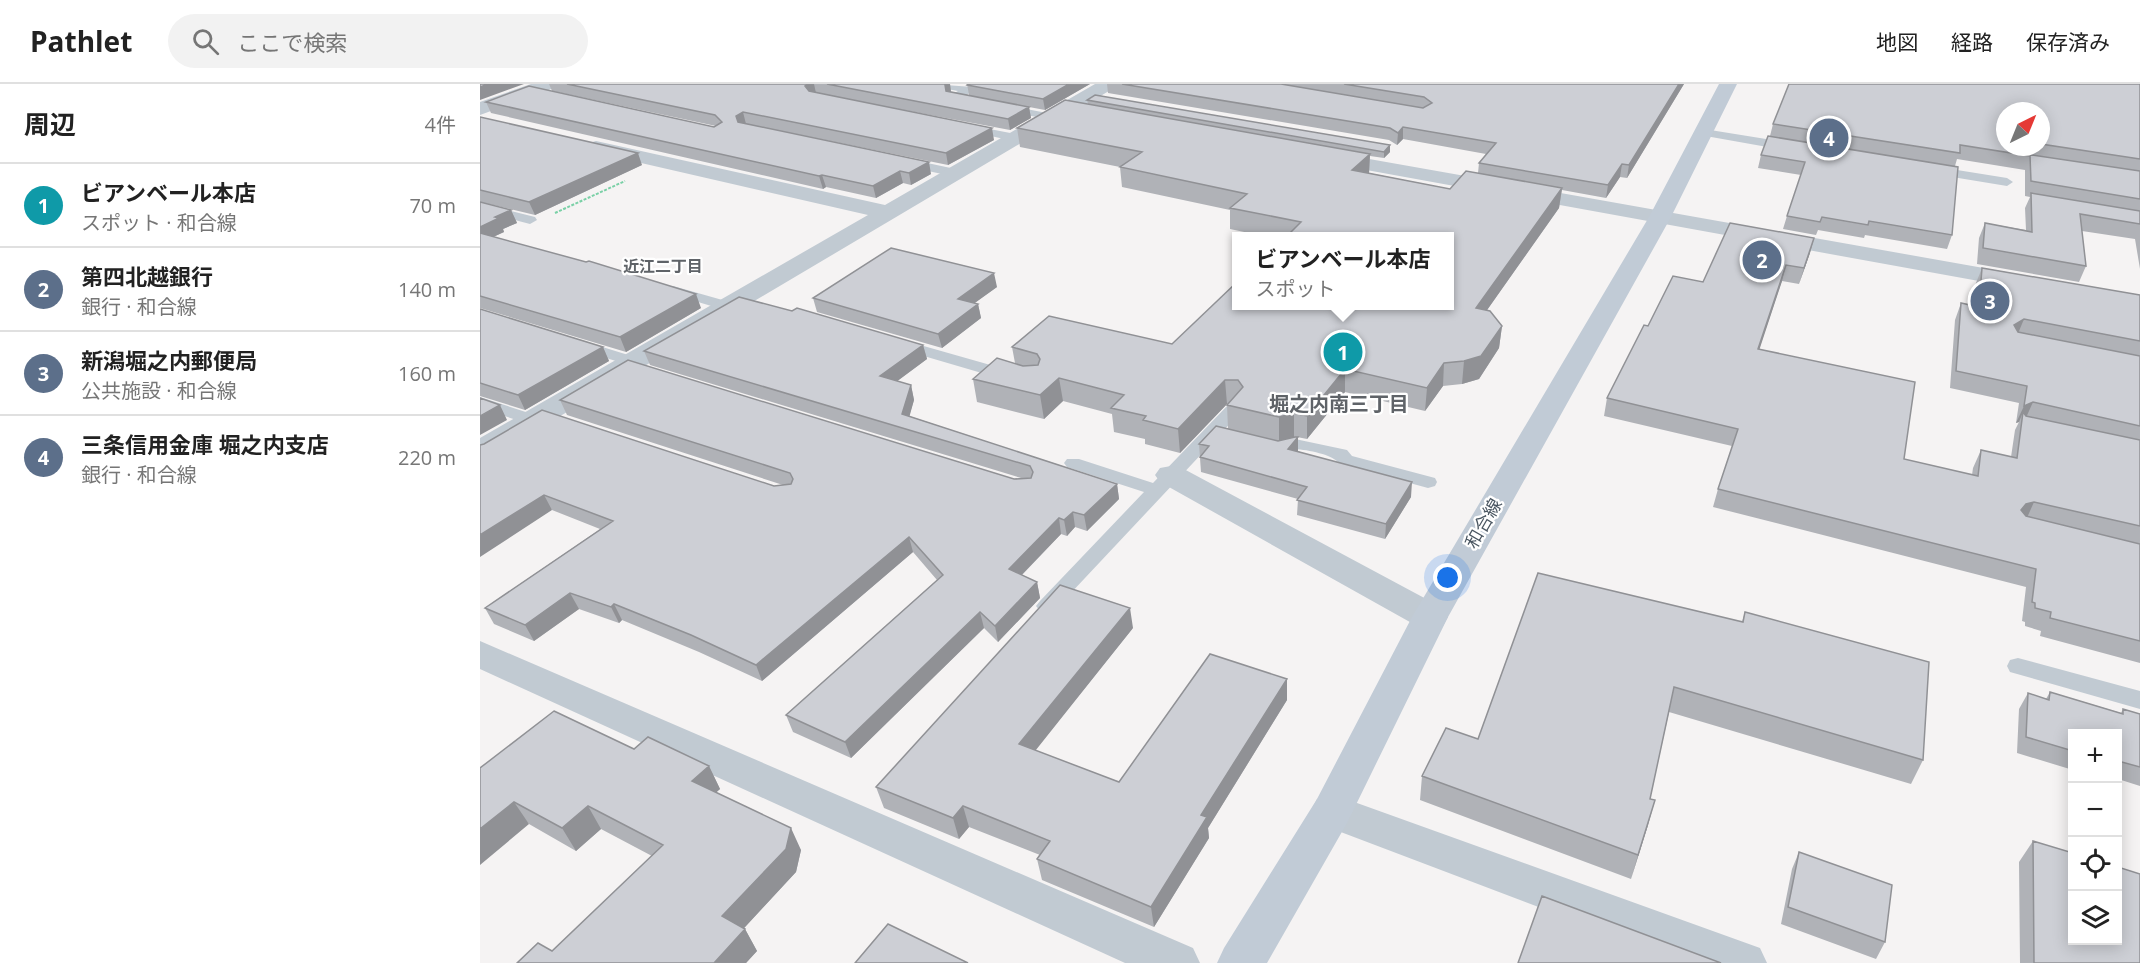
<!DOCTYPE html>
<html lang="ja">
<head>
<meta charset="utf-8">
<style>
  body { margin:0; font-family:"Open Sans","Noto Sans JP",sans-serif; background:#f2f2f2; color:#222 }
  .controls { position:absolute; right:18px; bottom:18px; display:grid; overflow:hidden; border-radius:0px; box-shadow:0 3px 15px #0003 }
  .controls button { width:54px; height:54px; display:grid; place-items:center; padding:0; border:0; border-bottom:2px solid #e0e0e0; background:#fff; color:#222; font:30px sans-serif }
  .compass { position:absolute; left:1516px; top:18px; width:54px; height:54px; border-radius:50%; background:#fff; box-shadow:0 3px 15px #0003; rotate:43deg }
  .you { position:absolute; left:968px; top:494px; width:21px; height:21px; margin:-15px; border:4px solid #fff; border-radius:50%; background:#1a73e8; box-shadow:0 0 0 9px #1a73e833 }
  .badge { display:grid; place-items:center; width:39px; height:39px; border-radius:50%; background:#d93025; color:#fff; font-size:20px; font-weight:700 }
  .pin { position:absolute; translate:-50% -50%; border:3px solid #fff; box-shadow:0 2px 6px #0006 }
  .popup { position:absolute; left:752px; top:148px; width:222px; height:78px; box-sizing:border-box; display:grid; place-content:center; border-radius:0px; background:#fff; filter:drop-shadow(0 2px 4px #0005); font-size:20px; white-space:nowrap; color:#767676 }
  .popup b { font-size:22px; color:#222 }
  .popup::after { content:''; position:absolute; left:50%; top:100%; margin-left:-12px; border:12px solid transparent; border-top-color:#fff }
  .list { margin:0; padding:0; list-style:none }
  h2 { display:flex; justify-content:space-between; align-items:center; height:78px; margin:0; padding:0 24px; font-size:26px }
  h2 small { font-size:20px; font-weight:400; color:#767676 }
  .list li { display:grid; grid-template-columns:39px 1fr auto; gap:18px; align-items:center; box-sizing:border-box; height:84px; padding:0 24px; border-top:2px solid #e0e0e0 }
  .list b { display:block; font-size:22px; white-space:nowrap }
  .list p { margin:0; font-size:20px; white-space:nowrap; color:#767676 }
  .list em { font-size:20px; font-style:normal; color:#767676 }
  .icon { flex:none; width:33px; height:33px; fill:none; stroke:currentColor; stroke-width:2; stroke-linecap:round; stroke-linejoin:round }
  .map { position:relative; flex:none; width:1660px; height:879px; overflow:hidden }
  header { display:flex; align-items:center; gap:36px; box-sizing:border-box; height:84px; padding:0 30px; background:#fff; border-bottom:2px solid #e0e0e0 }
  header strong { font-size:28px }
  nav { display:flex; gap:33px; margin-inline-start:auto; font-size:21px }
  .search { width:420px; height:54px; background:#f2f2f2; display:flex; align-items:center; gap:15px; box-sizing:border-box; padding:0 21px; border-radius:33px; color:#767676; font-size:22px }
  main { display:flex }
  aside { flex:1; background:#fff }
  .map>svg:first-child { display:block }
</style>
</head>
<body>
<header>
<strong>Pathlet</strong>
<div class="search"><svg class="icon" aria-label="search" viewBox="0 0 24 24"><circle cx="10" cy="10" r="6"/><path d="M15 15l6 6"/></svg>ここで検索</div>
<nav><a>地図</a><a>経路</a><a>保存済み</a></nav>
</header>
<main>
<aside>
<h2>周辺<small>4件</small></h2>
<ul class="list">
<li><span class="badge" style="background:#0f9aa8">1</span><div><b>ビアンベール本店</b><p>スポット · 和合線</p></div><em>70 m</em></li>
<li><span class="badge" style="background:#5c6f8a">2</span><div><b>第四北越銀行</b><p>銀行 · 和合線</p></div><em>140 m</em></li>
<li><span class="badge" style="background:#5c6f8a">3</span><div><b>新潟堀之内郵便局</b><p>公共施設 · 和合線</p></div><em>160 m</em></li>
<li><span class="badge" style="background:#5c6f8a">4</span><div><b>三条信用金庫 堀之内支店</b><p>銀行 · 和合線</p></div><em>220 m</em></li>
</ul>
</aside>
<div class="map">
<svg width="1660" height="879" viewBox="0 0 1660 879">
  <rect width="100%" height="100%" fill="#f5f3f3"/>
  <g fill="none" stroke-linecap="round" stroke-linejoin="round">
    <path stroke="#7ad0a6" stroke-width="2" stroke-dasharray="3 1.5" stroke-linecap="butt" d="M75 129 145 97"/>
    <path fill="#c1cad2" fill-rule="evenodd" d="M451 0 493 3V7L483 13 493 17 487 20 469 16V12L478 7 456 3Z
      M525 21 572 30 578 33 572 36 521 26V22Z
      M489 41 541 51 543 54 537 58 485 46V42Z
      M1224 45 1310 59 1316 63 1310 67 1220 51V47Z
      M424 74 480 86 482 89 476 93 420 81 418 78Z
      M1452 82 1527 94 1533 98 1527 102 1448 89 1446 86 1448 83Z
      M0 119 55 133 57 136 50 140 0 127Z
      M193 202 253 219 256 222 248 227 188 209 186 206 188 203Z
      M419 255 535 288 537 292 529 297 413 263 411 260 413 257Z
      M103 257 158 274 160 277 152 282 97 265 95 262 97 259Z
      M0 313 58 332 61 336 58 340 52 341 0 324Z
      M753 321 759 322 762 326 759 330 574 527 567 529 560 527 556 522 560 517 664 408 587 383 584 379 587 375H599L673 399 747 322Z
      M815 355 867 366 872 372 955 394 957 398 955 402 948 404 860 380C852 370 828 366 815 365 805 365 796 368 787 366L784 362 787 358Z
      M1538 574 1660 607V625L1530 588 1527 582 1530 576Z"/>
    <path fill="#c1cad2" fill-rule="evenodd" d="M51 0H77L74 4 0 31V18Z
      M615 0H637L634 4 11 373 0 376V354L388 131 109 67 106 63 109 59 116 57 405 121Z
      M844 67 1543 191 1552 193 1555 198 1552 203 1543 205 837 77 834 73 837 69Z
      M691 382 702 384 963 524 968 533 963 542 950 545 937 542 680 398 675 391 680 384Z
      M0 557 713 864 720 879H645L0 585Z
      M852 710 1280 864 1287 879H1206L837 739 831 727 837 715Z"/>
    <path fill="#c1cbd6" fill-rule="evenodd" d="M1239 0H1257L1191 133 968 533 867 739 787 879H737L744 864 837 715 932 533 1169 133Z"/>
  </g>
  <path fill="#b0b2b7" fill-rule="evenodd" d="M69 0H470L471 8 489 11 487 0H479H610L565 26 549 23 551 34 530 46 397 21 514 56 468 81 266 40 451 90 431 101 423 99 396 114 346 103 343 105 11 29 6 18 234 43 236 42 72 7Z
    M627 0H1204L1147 94 1140 93 1126 114 1082 106 1079 124 1007 226 1022 242 1019 264 999 295 982 300 963 302 945 327 865 308 827 355 817 353H818V367L931 413 905 455 817 431 818 415 721 388 719 360 748 345 747 321 748 320H747L700 369 665 360V355L634 348 632 330 583 317 564 335 497 318 493 295 535 279 532 263 692 260 969 153H788L750 145V126L642 103 640 83 540 63 537 44 608 20 607 16 910 61V68L904 74 890 72 889 89 970 105 998 89 999 79 1006 70 923 55 917 61 909 56 628 9Z
    M1660 0V185L1655 155 1602 147 1606 182 1599 198 1497 180 1499 154 1505 139 1546 146 1545 124 1550 113 1545 112V86L1477 75 1475 82 1472 151 1467 165 1385 151 1384 154 1338 146 1336 151 1303 145 1307 132 1321 91 1278 84 1281 71 1290 52 1293 40ZM1561 27V63H1525Z
    M0 33 162 81 55 131 0 118Z
    M0 118 31 126 37 139 23 145 24 148 13 153 221 224 146 268 0 224Z
    M1330 169 1319 200 1302 197 1279 265 1424 375 1492 391 1493 384 1501 366 1531 373 1535 346 1539 338 1536 339 1539 319 1470 304 1475 236 1481 219 1494 222 1496 199 1502 184 1660 211V579L1560 552 1561 547 1545 542V538L1542 537 1546 503 1233 423 1238 405 1252 362 1124 332 1127 314 1168 242 1223 198Z
    M517 203 494 219 498 220 501 234 462 264 337 228 333 214Z
    M0 225 123 263 129 277 45 326 0 312Z
    M312 227 443 261 447 275 417 297 431 301 434 316 429 332 637 400 639 415 607 447 595 443 587 452 581 450 542 491 557 498 560 514 518 558 504 544 371 674 313 648 306 631 457 496 433 468 282 597 219 568 142 536 139 539 99 525 54 557 14 540 5 524 120 445 72 426 0 361 294 402 303 401 87 331 80 316 534 395 541 394 170 281 164 267Z
    M1265 528 1443 676 1431 700 1189 628 1170 715 1168 741 1151 795 940 716 942 692 998 655 1262 538Z
    M653 544 555 666 639 698 807 595V616L728 744 729 754 674 843 562 796 557 775 560 771 489 743 479 755 404 724 396 703Z
    M1570 608 1641 629 1643 625 1660 630V702L1638 695V650H1593V686L1537 669 1539 625 1548 609 1566 615Z
    M154 665 229 682 240 705 236 708 321 766 316 788 264 844 265 845 277 867 266 879H37L72 867 172 772 121 745 96 767 49 740 0 684Z
    M1553 757 1660 879H1540L1539 778Z
    M1319 768 1405 858 1396 875 1301 840 1312 785Z"/>
  <path fill="#909195" d="M8 0H44L0 16V3Z
    M329 0H334L336 9 328 14 325 2Z
    M465 0H470L471 8 467 12 465 1Z
    M589 0H610L565 26 563 15Z
    M1199 0H1204L1147 94 1149 81Z
    M549 23 551 34 530 46 528 35Z
    M263 28 266 40 260 44 256 32Z
    M923 43V55L917 61 918 49Z
    M512 44 514 56 468 81 466 69Z
    M910 61V68L904 74V68Z
    M1543 63H1548L1545 71 1541 64Z
    M158 69 162 81 55 131 49 118Z
    M890 70 889 89 872 86Z
    M449 78 451 90 431 101 429 89Z
    M1142 80 1140 93 1126 114 1128 101Z
    M420 87 423 99 396 114 393 102Z
    M342 91 346 103 343 105 339 92Z
    M1082 104 1079 124 993 246 996 224Z
    M31 126 37 139 23 145 24 148 0 159V143L15 133Z
    M1334 154 1330 169 1319 200 1324 184Z
    M1306 181 1302 197 1274 282 1278 265Z
    M514 189 517 203 481 229 478 215Z
    M216 210 221 224 146 268 140 253Z
    M498 220 501 234 462 264 458 250Z
    M1544 235 1537 252 1534 241Z
    M1022 242 1019 264 999 295 982 300 984 277Z
    M443 261 447 275 404 307 400 292Z
    M123 263 129 277 45 326 38 311Z
    M964 279 963 302 945 327 947 304Z
    M865 285V308L827 355V332Z
    M579 294 583 317 564 335 560 311Z
    M745 296 747 320 700 369 698 345Z
    M431 301 434 316 426 345 422 330Z
    M1553 318 1545 336 1543 328 1539 338 1536 339 1544 322Z
    M20 321 27 336 0 351V332Z
    M814 329V353L799 357V333Z
    M818 353V368L808 365Z
    M932 398 931 413 905 455 906 440Z
    M637 400 639 415 607 447 604 431Z
    M64 411 72 426 0 473V451Z
    M1554 418 1546 436 1541 426 1546 420Z
    M593 428 595 443 587 452 584 436Z
    M579 434 581 450 532 501 529 485Z
    M429 453 433 468 282 597 276 581Z
    M557 498 560 514 518 558 515 542Z
    M90 509 99 525 54 557 45 541Z
    M134 520 142 536 139 539 131 523Z
    M650 524 653 544 544 681 539 660Z
    M500 528 504 544 371 674 365 658Z
    M807 595V616L728 744 729 754 674 843 671 823 721 731Z
    M229 682 240 705 224 720 212 697Z
    M1175 716 1168 741 1151 795 1158 771Z
    M34 718 49 740 0 781V745Z
    M108 722 121 745 96 767 82 744Z
    M483 722 489 743 479 755 473 734Z
    M311 744 321 766 316 788 254 855 242 832Z
    M265 845 277 867 266 879H234Z"/>
  <path fill="#cdcfd5" stroke="#909195" stroke-width="1.5" d="M0 0H8L0 3Z
    M87 0H329L325 2 329 7 512 44 466 69 263 28 256 32 258 38 449 78 429 89 420 87 393 102 342 91 339 92 6 18 49 2 234 43 242 38 235 31Z
    M347 0H465V1L466 7 549 23 528 35Z
    M488 0H589L563 15 487 1Z
    M642 0H801L943 24 952 19 944 13 864 0H1199L1149 81 1142 80 1128 101 999 79 1016 59 923 43 918 49 910 44Z
    M1309 0H1660V75L1561 60V27H1525V63H1543L1541 64 1545 70 1660 87V115L1551 97 1550 72 1480 61V69L1293 40Z
    M615 11 910 61 904 68 607 16Z
    M585 16 890 70 872 86 970 105 986 87 1082 104 996 224 1010 227 1022 242 1001 272 984 277 964 279 947 304 865 285 827 332 814 329 799 333 747 321 763 303 758 296H745L698 345 663 336 666 332 631 324 644 311 579 294 560 311 493 295 517 274 543 282 558 281 560 275 557 270 532 263 569 232 692 260 756 199V222H969V153H806L821 138 750 124 767 110 640 83 662 68 537 44Z
    M0 33 158 69 49 118 0 106Z
    M1288 52 1478 83 1472 151 1389 137 1388 141 1342 133 1340 138 1307 132 1325 78 1281 71Z
    M1551 109 1660 127V140L1600 130 1606 182 1503 164 1505 139 1552 148Z
    M0 118 31 126 15 133 19 134 0 143Z
    M1250 139 1334 154 1324 184 1306 181 1278 265 1435 298 1424 375 1498 392 1501 366 1537 374 1543 328 1546 332 1660 356V442L1554 418 1546 420 1541 426 1546 432 1660 460V557L1570 534 1571 528 1555 524V519L1552 518 1556 485 1238 405 1258 345 1127 314 1164 241 1168 242 1193 192 1223 198Z
    M0 149 106 178 109 177 216 210 140 253 0 212Z
    M411 164 514 189 478 215 498 220 458 250 333 214Z
    M1502 184 1660 211V257L1544 235 1534 241 1538 248 1660 272V342L1553 318 1544 322 1547 302 1476 287 1481 219 1499 223Z
    M259 213 312 227 317 224 443 261 400 292 431 301 422 330 637 400 604 431 593 428 584 436 579 434 529 485 557 498 515 542 500 528 365 658 306 631 463 491 429 453 276 581 211 551 134 520 131 523 90 509 45 541 5 524 133 437 64 411 0 451V361L4 360 62 326 294 402 311 400 313 395 310 389 80 316 148 276 534 395 551 394 553 388 550 382 164 267Z
    M0 225 123 263 38 311 0 299Z
    M0 314 20 321 0 332Z
    M736 342 798 357 815 353H818L808 365 932 398 906 440 817 416 827 403 720 373 729 362 719 360Z
    M1058 489 1263 538 1265 528 1449 578 1443 676 1194 603 1170 715 1175 716 1158 771 942 692 966 644 998 655Z
    M580 501 650 524 539 660 639 698 730 570 807 595 721 731 727 733 671 823 557 775 570 757 483 722 473 734 396 703Z
    M1570 608 1643 630V625L1660 630V683L1638 677V650H1593V667L1546 653 1548 609 1569 616Z
    M74 627 154 665 168 653 229 682 212 697 311 744 306 765 242 832 265 845 234 879H37L58 859 72 867 183 761 108 722 82 744 34 718 0 745V684Z
    M1553 757 1593 769V856H1638V783L1660 790V879H1554Z
    M1319 768 1412 801 1405 858 1308 823Z
    M1062 812 1241 879H1038Z
    M408 840 488 879H375Z"/>
  <g text-anchor="middle" dominant-baseline="central" stroke-width="4.5" stroke-linejoin="round" paint-order="stroke">
    <g font-size="16" font-weight="bold" fill="#5f6368" stroke="#fff">
      <text x="183" y="182">近江二丁目</text>
    </g>
    <g font-size="18" fill="#4a5661" stroke="#fff">
      <text transform="translate(1003 439) rotate(-60)">和合線</text>
    </g>
    <g font-size="20" font-weight="bold" fill="#5f6368" stroke="#fff">
      <text x="859" y="319">堀之内南三丁目</text>
    </g>
  </g>
</svg>
<div class="controls">
<button>+</button>
<button>−</button>
<button><svg class="icon" aria-label="locate" viewBox="0 0 24 24"><circle cx="12" cy="12" r="6"/><path d="M12 2v4M12 18v4M2 12h4M18 12h4"/></svg></button>
<button><svg class="icon" aria-label="layers" viewBox="0 0 24 24"><path d="M12 4l9 5-9 5-9-5zM3 14l9 5 9-5"/></svg></button>
</div>
<svg class="compass" viewBox="-18 -18 36 36"><path d="M0-13l5 13h-10z" fill="#e53935"/><path d="M0 13l5-13h-10z" fill="#767676"/></svg>
<div class="you"></div>
<div class="pin badge" style="left:863px;top:268px;background:#0f9aa8">1</div>
<div class="popup"><b>ビアンベール本店</b>スポット</div>
<div class="pin badge" style="left:1282px;top:176px;background:#5c6f8a">2</div>
<div class="pin badge" style="left:1510px;top:217px;background:#5c6f8a">3</div>
<div class="pin badge" style="left:1349px;top:54px;background:#5c6f8a">4</div>
</div>
</main>
</body>
</html>
